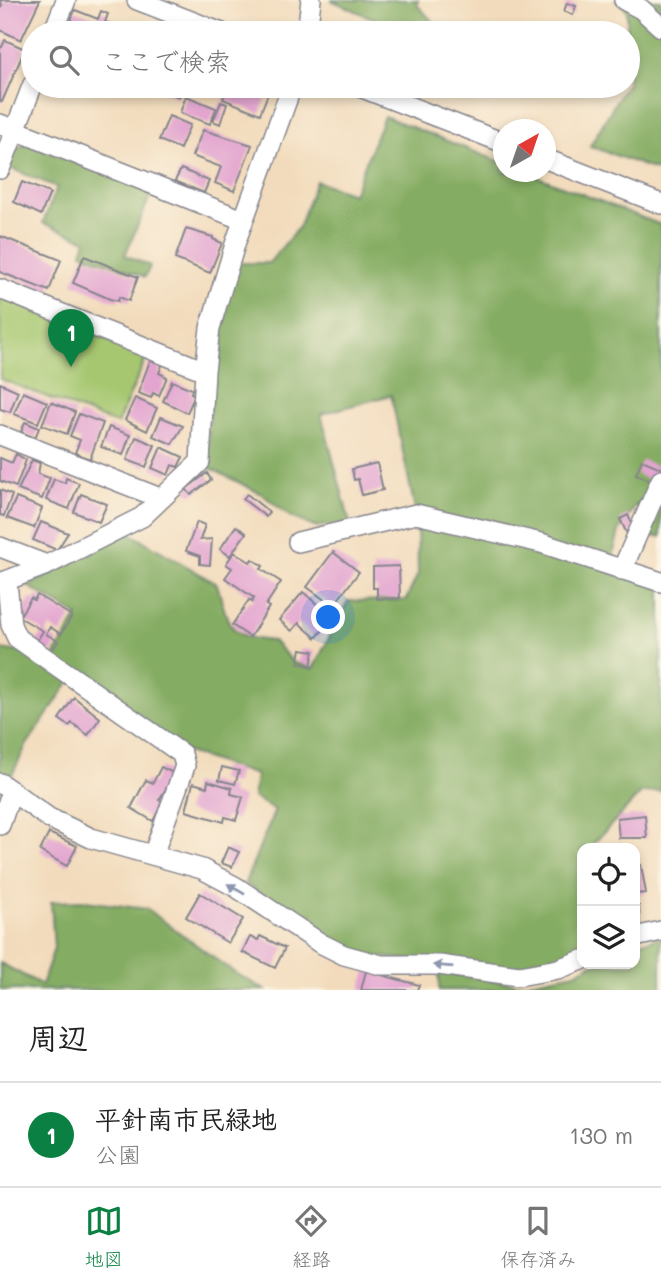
<!DOCTYPE html>
<html lang="ja">
<head>
<meta charset="utf-8">
<style>
  body { margin:0; font-family:Mali,"Klee One",sans-serif; background:#f2f2f2; color:#222 }
  .controls { position:absolute; right:21px; bottom:21px; display:grid; overflow:hidden; border-radius:14px; box-shadow:0 4px 10px #0003 }
  .controls button { width:63px; height:63px; display:grid; place-items:center; padding:0; border:0; border-bottom:2px solid #e0e0e0; background:#fff; color:#222; font:35px sans-serif }
  .compass { position:absolute; left:493px; top:119px; width:63px; height:63px; border-radius:50%; background:#fff; box-shadow:0 4px 10px #0003; rotate:40deg }
  .you { position:absolute; left:329px; top:618px; width:24px; height:24px; margin:-18px; border:5px solid #fff; border-radius:50%; background:#1a73e8; box-shadow:0 0 0 10px #1a73e833 }
  .badge { display:grid; place-items:center; width:46px; height:46px; border-radius:50%; background:#0b8043; color:#fff; font-size:23px; font-weight:700 }
  .pin { position:absolute; translate:-50% -58px; filter:drop-shadow(0 2px 4px #0008) }
  .pin::after { content:''; position:absolute; top:37px; width:24px; height:21px; background:inherit; clip-path:polygon(0 0,100% 0,50% 100%) }
  .list { margin:0; padding:0; list-style:none }
  h2 { display:flex; justify-content:space-between; align-items:center; height:91px; margin:0; padding:0 28px; font-size:30px }
  h2 small { font-size:23px; font-weight:400; color:#767676 }
  .list li { display:grid; grid-template-columns:46px 1fr auto; gap:21px; align-items:center; box-sizing:border-box; height:105px; padding:0 28px; border-top:2px solid #e0e0e0 }
  .list b { display:block; font-size:26px; white-space:nowrap }
  .list p { margin:0; font-size:23px; white-space:nowrap; color:#767676 }
  .list em { font-size:23px; font-style:normal; color:#767676 }
  .icon { flex:none; width:38px; height:38px; fill:none; stroke:currentColor; stroke-width:2; stroke-linecap:round; stroke-linejoin:round }
  .map { position:relative; flex:none; width:661px; height:990px; overflow:hidden }
  .search { position:absolute; background:#fff; box-shadow:0 4px 10px #0003; left:21px; right:21px; top:21px; height:77px; display:flex; align-items:center; gap:18px; box-sizing:border-box; padding:0 24px; border-radius:38px; color:#767676; font-size:26px }
  .sheet { height:196px; background:#fff }
  nav { display:flex; justify-content:space-around; align-items:center; box-sizing:border-box; height:98px; border-top:2px solid #e0e0e0; background:#fff; font-size:19px; color:#767676 }
  nav a { display:grid; justify-items:center; gap:4px }
  nav .on { color:#0b8043 }
  .map>svg:first-child { display:block }
</style>
</head>
<body>
<div class="map">
<svg width="661" height="990" viewBox="0 0 661 990">
  <rect width="100%" height="100%" fill="#fcf5e5"/>
  <filter id="ink" filterUnits="userSpaceOnUse"><feTurbulence type="fractalNoise" baseFrequency=".0143" numOctaves="2"/><feDisplacementMap in="SourceGraphic" scale="14" xChannelSelector="R" yChannelSelector="G"/><feConvolveMatrix kernelMatrix="1 2 1 2 8 2 1 2 1" color-interpolation-filters="sRGB"/></filter>
  <filter id="wash" filterUnits="userSpaceOnUse"><feTurbulence type="fractalNoise" baseFrequency=".00686" numOctaves="4" result="noise"/><feDisplacementMap in="SourceGraphic" scale="28" xChannelSelector="R" yChannelSelector="G"/><feGaussianBlur stdDeviation="1.57" result="paint"/><feColorMatrix in="noise" values="0 0 0 0 0 0 0 0 0 0 0 0 0 0 0 0 0 1.4 0 .05"/><feComposite in="paint" operator="in"/></filter>
  <g filter="url(#wash)">
    <rect width="100%" height="100%" fill="#f2dbbc"/>
    <path fill="#a6c76f" stroke="#607b66" stroke-width="2" d="M0 296 147 356 117 424 0 379Z"/>
    <path fill="#84ac62" stroke="#506e60" stroke-width="2" d="M331 0H418L417 5 441 30 437 33H406Z
      M616 0H661V172L590 146 625 86H628L627 10Z
      M384 116 503 163 504 172H526L661 225V537L645 536 637 504 619 531 609 572 661 587V791L641 793 593 844V848H582V953L519 970 380 957 349 949 313 930 245 883 275 810 253 797 256 775 187 752 53 658 78 616 28 586 128 532 217 584C229 624 226 638 273 641L294 663 313 669 348 601 406 600 418 574 417 519 391 395 321 414 350 523 314 527 291 517 262 494 206 466 216 329 237 263H269L299 227 316 181 353 194Z
      M26 143 152 192 125 255 150 266 145 277 82 253 86 240 43 223 57 187 7 167 14 150Z
      M0 649 28 653 70 681 26 746 10 779 0 772Z
      M85 901 147 909 232 971 265 990H3L0 988V963L42 985 54 948 51 902Z
      M661 937V990H439V972L518 984 575 973 592 964H635V944Z"/>
    <g id="blocks">
      <path fill="#e3a5d0" d="M0 0H40L21 40 0 30V9L2 5Z
        M567 3 576 6 573 15 564 11Z
        M75 10 98 19 101 11 108 14 105 22 133 33H66Z
        M5 40 25 49 2 102 0 101V47H2Z
        M150 86H183L179 97Z
        M206 86H226L223 93Z
        M228 86H271L260 114 223 99Z
        M186 96 216 108 210 124 180 113Z
        M221 102 227 104 220 124 213 121Z
        M169 116 190 125 180 149 159 140Z
        M203 130 252 145 234 191 215 183 221 167 192 156Z
        M181 169 209 181 204 193 175 181Z
        M22 182 50 193 41 215 14 202Z
        M186 229 213 237V239L222 243 210 273 175 259Z
        M0 236 61 260 49 291 0 272Z
        M84 256 138 277 129 301 119 297 118 301 110 299 73 283Z
        M151 358 163 363 159 373 167 377 159 396 153 393 151 398 138 393Z
        M172 381 192 389 191 393 195 395 187 413 163 401Z
        M0 383 18 391 10 412 0 409Z
        M23 392 47 402 38 423 14 414Z
        M135 398 157 408 147 431 125 420Z
        M51 402 75 412 67 434 42 425Z
        M79 414 103 423 90 459 75 453 80 440 70 436Z
        M161 417 183 426 172 444 153 436Z
        M25 422 39 428 35 438 21 432Z
        M109 427 130 435 123 455 101 447Z
        M136 437 155 445 146 467 127 460Z
        M161 447 183 457 178 467 172 465 168 475 152 468Z
        M16 454 26 460 16 487 0 481V458L12 463Z
        M32 460 40 463 38 474 50 478 42 499 18 490Z
        M642 460 661 468 655 483 636 474Z
        M377 463 383 490 362 495 358 479 354 480 352 469Z
        M207 473 211 480 191 495 186 489Z
        M66 478 79 483 69 509 46 500 54 479 65 483Z
        M0 490 12 495 4 516 0 515Z
        M81 494 107 504 99 522 74 512Z
        M247 494 269 512 266 517 243 499Z
        M16 498 42 508 34 528 7 518Z
        M628 515 635 530 627 534 620 519Z
        M41 522 68 533 57 550 33 540Z
        M197 522 205 525 200 540 212 539 210 565 200 564V556L186 551Z
        M236 526 246 533 230 556 220 549Z
        M234 552 250 562 252 559 263 566 261 569 281 582 266 605 269 607 250 637 232 625 249 600 252 602 254 598 225 578 232 568 226 564Z
        M333 552 359 572 333 606 307 587Z
        M399 566 400 598 377 599V588H373V567Z
        M303 592 333 618 316 638 299 623 292 631 279 620Z
        M37 595 72 616 61 634 50 627 46 634 58 641 51 653 35 644 43 631 19 617 31 598 34 600Z
        M301 649 314 651 311 666 298 663Z
        M74 697 100 718 88 735 72 723 69 726 59 719Z
        M161 767 175 774 159 800 163 802 153 821 131 808 146 780 153 783Z
        M222 767 239 771 235 784 219 780Z
        M208 781 232 788 231 794 243 797 236 820 225 817 224 822 186 811 193 783 207 787Z
        M645 815 647 838H619L617 818Z
        M49 833 77 846 67 866 40 851Z
        M228 847 239 852 232 867 221 863Z
        M641 865 646 893 635 894V866Z
        M200 893 243 919 228 943 186 917Z
        M635 906H639L640 924H635Z
        M260 936 285 948 275 968 242 952 250 937 258 940Z
        M366 971 419 985 417 990H361Z"/>
    </g>
  </g>
  <g filter="url(#ink)">
    <use href="#blocks" fill-opacity="0" stroke="#86858d" stroke-width="2"/>
    <g fill="none" stroke-linecap="round" stroke-linejoin="round">
      <g stroke="#86858d" stroke-width="22">
        <path id="minor" d="M137 0 222 33
          M624 0 641 9 661 27
          M53 33 66 0
          M307 33 311 0
          M357 86 504 143
          M0 124 243 220
          M546 159 661 204
          M0 169 33 84
          M0 289 205 371
          M0 435 160 498
          M298 542 416 514 541 543 661 582
          M0 547 47 565
          M622 570 661 480
          M7 582 11 625 17 638 182 754 185 766 153 855
          M0 583 47 565 142 517 200 462 205 371 210 328 236 241 292 86
          M0 783 49 818 91 838 202 869 236 887 320 943 344 955 381 965H439L519 976 558 969 582 960
          M0 825 12 791
          M635 937 661 931"/>
      </g>
      <use href="#minor" stroke="#fff" stroke-width="19"/>
    </g>
    <defs><path id="oneway-solid" d="M-6-.8H1V-3.2L6.5 0L1 3.2V.8H-6Z" transform="scale(1.75)"/></defs>
    <g fill="#8d97ae">
      <use href="#oneway-solid" transform="translate(236 889) rotate(-149)"/>
      <use href="#oneway-solid" transform="translate(443 966) rotate(-175)"/>
    </g>
  </g>
</svg>
<div class="controls">
<button><svg class="icon" aria-label="locate" viewBox="0 0 24 24"><circle cx="12" cy="12" r="6"/><path d="M12 2v4M12 18v4M2 12h4M18 12h4"/></svg></button>
<button><svg class="icon" aria-label="layers" viewBox="0 0 24 24"><path d="M12 4l9 5-9 5-9-5zM3 14l9 5 9-5"/></svg></button>
</div>
<svg class="compass" viewBox="-18 -18 36 36"><path d="M0-13l5 13h-10z" fill="#e53935"/><path d="M0 13l5-13h-10z" fill="#767676"/></svg>
<div class="you"></div>
<div class="pin badge" style="left:71px;top:367px">1</div>
<div class="search"><svg class="icon" aria-label="search" viewBox="0 0 24 24"><circle cx="10" cy="10" r="6"/><path d="M15 15l6 6"/></svg>ここで検索</div>
</div>
<section class="sheet">
<h2>周辺<small></small></h2>
<ul class="list">
<li><span class="badge">1</span><div><b>平針南市民緑地</b><p>公園</p></div><em>130 m</em></li>
</ul>
</section>
<nav>
<a class="on"><svg class="icon" aria-label="map" viewBox="0 0 24 24"><path d="M3 6l6-2 6 2 6-2v14l-6 2-6-2-6 2zM9 4v14M15 6v14"/></svg>地図</a>
<a><svg class="icon" aria-label="directions" viewBox="0 0 24 24"><path d="M12 3l9 9-9 9-9-9zM9 14v-3h6M13 9l2 2-2 2"/></svg>経路</a>
<a><svg class="icon" aria-label="saved" viewBox="0 0 24 24"><path d="M7 4h10v16l-5-4-5 4z"/></svg>保存済み</a>
</nav>
</body>
</html>
